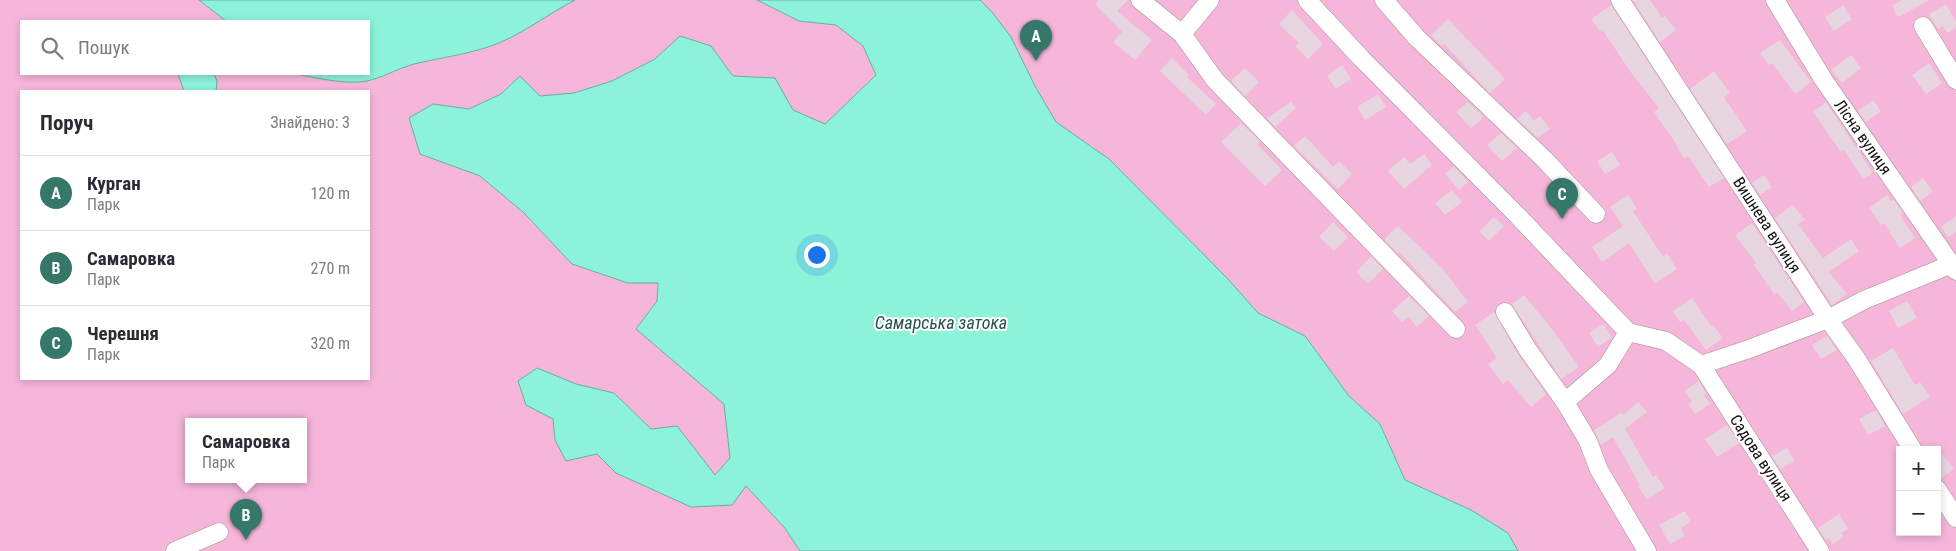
<!DOCTYPE html>
<html lang="uk">
<head>
<meta charset="utf-8">
<style>
  body { margin:0; font-family:"Roboto Condensed",sans-serif; background:#f2f2f3; color:#2b2b33 }
  .controls { position:absolute; right:15px; bottom:15px; display:grid; overflow:hidden; border-radius:0px; box-shadow:0 2px 8px #0003 }
  .controls button { width:45px; height:45px; display:grid; place-items:center; padding:0; border:0; border-bottom:1px solid #e1e1e2; background:#fff; color:#2b2b33; font:25px sans-serif }
  .you { position:absolute; left:816px; top:254px; width:18px; height:18px; margin:-12px; border:4px solid #fff; border-radius:50%; background:#1a73e8; box-shadow:0 0 0 8px #1a73e833 }
  .badge { display:grid; place-items:center; width:32px; height:32px; border-radius:50%; background:#357869; color:#fff; font-size:16px; font-weight:700 }
  .pin { position:absolute; translate:-50% -41px; filter:drop-shadow(0 1px 2px #0008) }
  .pin::after { content:''; position:absolute; top:26px; width:18px; height:15px; background:inherit; clip-path:polygon(0 0,100% 0,50% 100%) }
  .popup { position:absolute; left:185px; top:418px; width:122px; height:65px; box-sizing:border-box; display:grid; place-content:center; border-radius:0px; background:#fff; filter:drop-shadow(0 1px 4px #0005); font-size:16px; white-space:nowrap; color:#7c7c81 }
  .popup b { font-size:19px; color:#2b2b33 }
  .popup::after { content:''; position:absolute; left:50%; top:100%; margin-left:-10px; border:10px solid transparent; border-top-color:#fff }
  .list { margin:0; padding:0; list-style:none }
  h2 { display:flex; justify-content:space-between; align-items:center; height:65px; margin:0; padding:0 20px; font-size:21px }
  h2 small { font-size:16px; font-weight:400; color:#7c7c81 }
  .list li { display:grid; grid-template-columns:32px 1fr auto; gap:15px; align-items:center; box-sizing:border-box; height:75px; padding:0 20px; border-top:1px solid #e1e1e2 }
  .list b { display:block; font-size:19px; white-space:nowrap }
  .list p { margin:0; font-size:16px; white-space:nowrap; color:#7c7c81 }
  .list em { font-size:16px; font-style:normal; color:#7c7c81 }
  .icon { flex:none; width:28px; height:28px; fill:none; stroke:currentColor; stroke-width:2; stroke-linecap:round; stroke-linejoin:round }
  .map { position:relative; flex:none; width:1956px; height:551px; overflow:hidden }
  .search { position:absolute; background:#fff; box-shadow:0 2px 8px #0003; left:20px; top:20px; width:350px; height:55px; display:flex; align-items:center; gap:12px; box-sizing:border-box; padding:0 18px; border-radius:0px; color:#7c7c81; font-size:19px }
  .panel { position:absolute; background:#fff; box-shadow:0 2px 8px #0003; left:20px; top:90px; width:350px; height:290px; border-radius:0px }
  .map>svg:first-child { display:block }
</style>
</head>
<body>
<div class="map">
<svg width="1956" height="551" viewBox="0 0 1956 551">
  <rect width="100%" height="100%" fill="#fef6fa"/>
  <path fill="#f5b6da" fill-rule="evenodd" d="M0 0H199L226 21H21V74H296L335 81H370L413 64 459 55 490 47 575 0H757L799 21 836 25 863 46 876 75 825 124 793 110 775 78 733 76 711 46 680 36 655 59 612 81 574 93 540 96 520 76 501 94 469 109 433 104 420 154 480 176 524 213 572 264 628 283H658L657 301 636 329 724 404 730 458 715 475 677 426 651 429 614 393 576 384 537 368 518 381 526 405 553 418 555 440 597 454 616 473 691 507 746 485 784 527 800 551H0ZM21 91H369V379H21ZM188 421H304V479H188Z
    M980 0H1956V551H1518L1508 533 1471 510 1405 480 1380 424 1349 396 1305 336 1258 313 1228 279 1093 147 1056 123 992 12ZM1900 450H1937V532H1900Z"/>
  <path fill="#8df2da" stroke="#68ae9e" d="M199 0H575C546 15 519 37 488 47 464 55 439 58 414 64 399 68 386 76 371 80 351 86 317 78 296 74H369V21H226Z
    M757 0H980L992 12 1011 37 1035 86 1056 122 1109 159 1228 279 1258 313 1305 336 1349 396 1380 424 1405 480 1471 510 1508 533 1518 551H800L784 527 746 486 732 505 691 507 616 473 597 454 566 461 555 440 553 419 526 405 518 381 537 368 576 384 614 393 651 429 677 426 715 475 730 458 724 404 636 329 657 301 658 283H628L572 264 524 213 480 176 420 154 409 118 433 104 469 109 501 94 520 76 540 96 574 93 612 81 655 59 680 36 711 46 733 76 775 78 793 110 825 124 876 75 863 46 836 25 799 21Z
    M178 74H214L217 81 216 91H184Z"/>
  <path fill="#e7d5df" d="M1099 0H1128L1117 11 1152 40 1135 60 1113 42 1122 32 1095 4Z
    M1633 0H1650L1662 18 1665 16 1676 30 1660 42Z
    M1902 0H1930L1898 17 1892 6Z
    M1946 4 1956 22V28L1947 33 1943 26 1938 29 1929 14Z
    M1611 5 1724 178 1709 187 1688 156 1684 159 1675 142 1654 112 1659 108 1632 74 1602 29 1600 31 1591 19Z
    M1843 5 1852 19 1834 31 1825 17Z
    M1292 10 1323 44 1308 59 1295 46 1299 43 1279 24Z
    M1448 19 1505 79 1490 93 1444 44 1442 46 1431 35Z
    M1780 40 1811 82 1795 94 1772 63 1769 65 1760 53Z
    M1851 55 1861 68 1842 83 1831 70Z
    M1172 58 1189 75 1187 77 1216 104 1206 115 1160 71Z
    M1929 63 1942 83 1926 94 1912 75Z
    M1342 65 1351 79 1336 89 1327 76Z
    M1245 68 1259 82 1245 96 1231 81Z
    M1714 71 1730 93 1724 97 1747 131 1727 144 1690 89Z
    M1378 94 1386 107 1365 120 1357 107Z
    M1873 100 1881 111 1866 122 1858 111Z
    M1291 102 1296 108 1275 127 1267 118Z
    M1468 102 1484 117 1471 128 1456 112Z
    M1826 102 1873 173 1863 179 1844 150 1841 152 1813 112Z
    M1526 111 1534 121 1540 116 1550 129 1538 138 1517 119Z
    M1241 123 1260 141 1257 144 1282 170 1265 186 1221 142Z
    M1501 133 1517 148 1502 161 1487 145Z
    M1305 136 1333 167 1339 161 1352 174 1338 189 1294 146Z
    M1612 152 1620 165 1605 174 1597 161Z
    M1424 154 1432 165 1404 189 1388 171 1404 157 1410 164Z
    M1454 166 1468 182 1459 190 1445 174Z
    M1764 175 1772 187 1760 195 1752 183Z
    M1923 178 1933 192 1920 201 1911 187Z
    M1452 190 1462 202 1445 215 1435 203Z
    M1628 195 1637 209 1633 211 1663 257 1667 254 1677 269 1655 284 1629 243 1602 262 1592 247 1623 226 1610 207Z
    M1887 195 1891 201 1894 200 1903 213 1900 215 1915 238 1900 248 1884 223 1881 225 1869 208Z
    M1793 205 1805 220 1798 224 1823 258 1851 239 1859 251 1829 272 1847 294 1832 305 1775 218Z
    M1956 216V232L1948 237 1941 227Z
    M1494 217 1504 226 1489 241 1479 231Z
    M1333 222 1348 237 1334 251 1319 237Z
    M1752 223 1804 302 1792 311 1777 292 1774 294 1754 265 1756 263 1735 235Z
    M1398 226 1444 270 1468 302 1455 312 1399 252 1398 253 1385 241V238Z
    M1371 256 1383 269 1368 284 1356 272Z
    M1524 295 1555 333 1579 367 1561 379 1512 304Z
    M1409 296 1429 316 1417 327 1409 317 1402 322 1392 311Z
    M1692 298 1711 326 1713 325 1723 338 1706 350 1684 320 1680 322 1673 311Z
    M1907 301 1917 318 1898 328 1889 311Z
    M1494 312 1519 356 1546 394 1531 407 1508 380 1503 384 1488 364 1497 358 1475 325Z
    M1603 324 1612 337 1598 347 1589 333Z
    M1827 336 1837 350 1821 359 1812 345Z
    M1893 348 1915 385 1920 382 1930 397 1903 414 1871 361Z
    M1699 381 1706 393 1704 395 1710 404 1695 414 1688 404 1692 401 1684 391Z
    M1638 402 1647 412 1625 429 1653 477 1656 475 1665 488 1647 500 1638 486 1640 485 1613 437 1601 445 1594 430 1622 412 1623 415Z
    M1876 410 1885 426 1868 435 1859 419Z
    M1727 425 1739 443 1717 457 1705 439Z
    M1937 447 1954 469 1940 479 1937 478Z
    M1787 448 1795 461 1780 469 1772 456Z
    M1685 511 1691 522 1681 528 1685 536 1670 544 1659 525Z
    M1839 514 1848 529 1841 533 1844 537 1833 544 1829 538 1826 540 1818 528Z"/>
  <g fill="none" stroke-linecap="round" stroke-linejoin="round">
    <g stroke="#a08f98" stroke-width="19">
      <path id="minor" d="M1140 0 1182 34 1215 80 1456 329
        M1307 0 1362 59 1517 215 1628 332
        M1384 0 1416 37 1544 159 1596 214
        M1620 0 1828 319 1856 358 1913 450
        M1775 0 1823 79 1956 271
        M1923 26 1956 80
        M1182 34 1210 0
        M1505 312 1528 350 1565 402 1588 441 1599 470 1647 551
        M1701 365 1820 551
        M1565 402 1608 365 1628 332 1666 341 1701 365 1749 349 1828 319 1864 300 1952 264
        M1937 489 1956 518
        M175 551 219 532"/>
    </g>
    <use href="#minor" stroke="#fff" stroke-width="18"/>
  </g>
  <g text-anchor="middle" dominant-baseline="central" stroke-width="4" stroke-linejoin="round" paint-order="stroke">
    <g font-size="16" fill="#130e11" stroke="#fff">
      <text transform="translate(1863 137) rotate(55)">Лісна вулиця</text>
      <text transform="translate(1767 225) rotate(57)">Вишнева вулиця</text>
      <text transform="translate(1761 458) rotate(57)">Садова вулиця</text>
    </g>
    <g font-size="18" font-style="italic" fill="#265349" stroke="#fff">
      <text x="941" y="322">Самарська затока</text>
    </g>
  </g>
</svg>
<div class="controls">
<button>+</button>
<button>−</button>
</div>
<div class="you"></div>
<div class="pin badge" style="left:1036px;top:61px">A</div>
<div class="pin badge" style="left:246px;top:540px">B</div>
<div class="popup"><b>Самаровка</b>Парк</div>
<div class="pin badge" style="left:1562px;top:219px">C</div>
<div class="search"><svg class="icon" aria-label="search" viewBox="0 0 24 24"><circle cx="10" cy="10" r="6"/><path d="M15 15l6 6"/></svg>Пошук</div>
<section class="panel">
<h2>Поруч<small>Знайдено: 3</small></h2>
<ul class="list">
<li><span class="badge">A</span><div><b>Курган</b><p>Парк</p></div><em>120 m</em></li>
<li><span class="badge">B</span><div><b>Самаровка</b><p>Парк</p></div><em>270 m</em></li>
<li><span class="badge">C</span><div><b>Черешня</b><p>Парк</p></div><em>320 m</em></li>
</ul>
</section>
</div>
</body>
</html>
